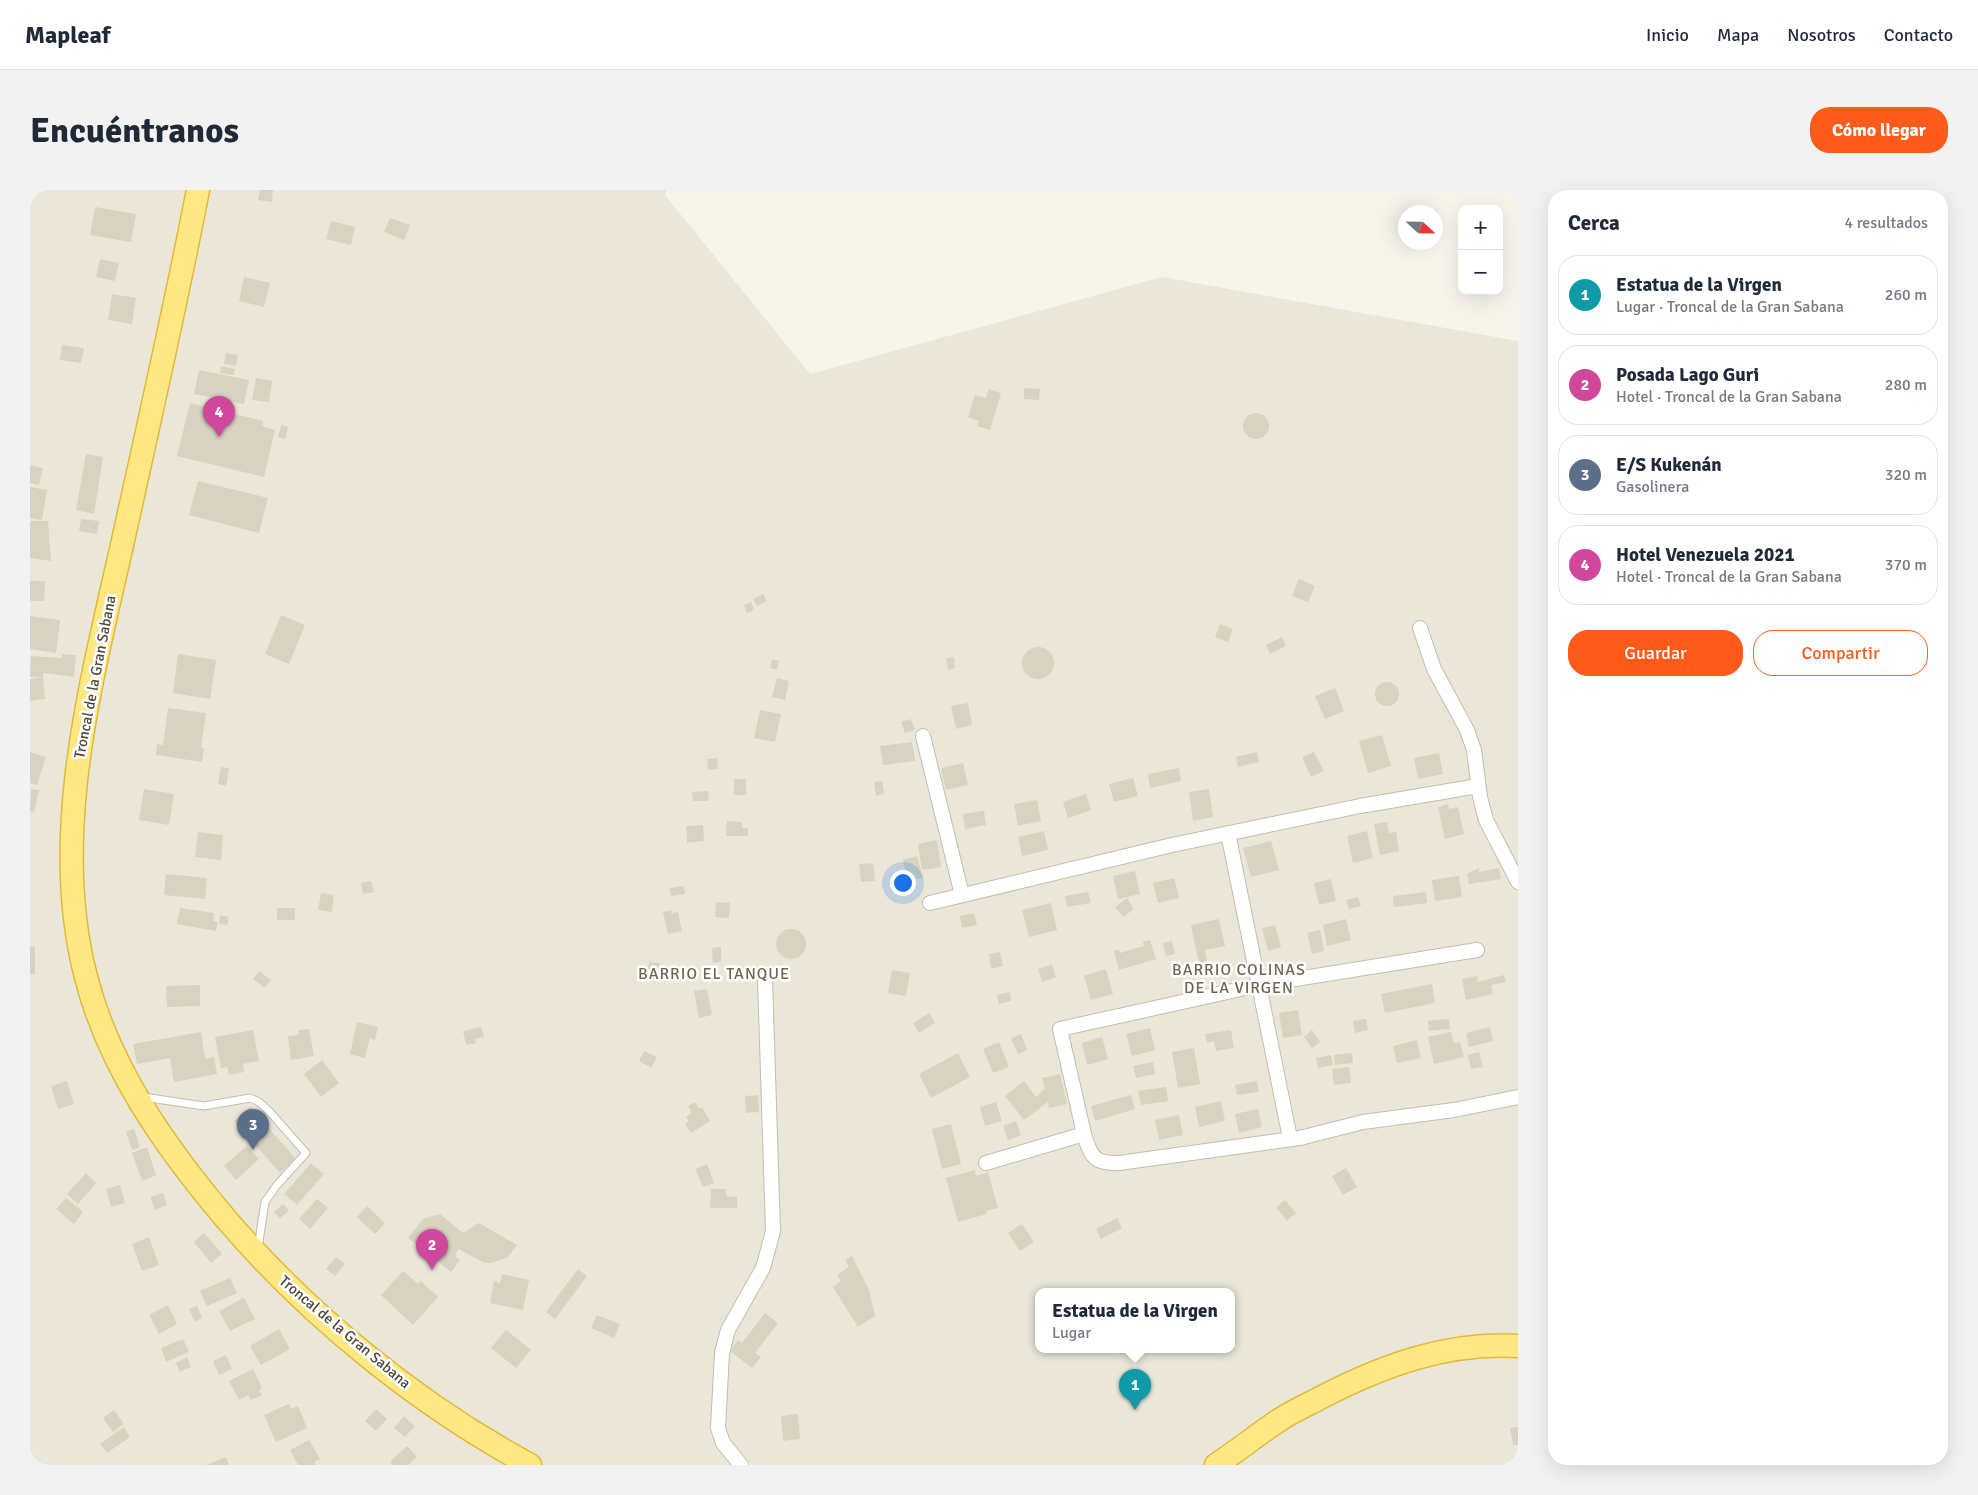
<!DOCTYPE html>
<html lang="es">
<head>
<meta charset="utf-8">
<style>
  body { margin:0; font-family:Signika,sans-serif; background:#f2f2f3; color:#1f2937 }
  .controls { position:absolute; right:15px; top:15px; display:grid; overflow:hidden; border-radius:10px; box-shadow:0 5px 20px #0002 }
  .controls button { width:45px; height:45px; display:grid; place-items:center; padding:0; border:0; border-bottom:1px solid #e0e1e3; background:#fff; color:#1f2937; font:25px sans-serif }
  .compass { position:absolute; left:1368px; top:15px; width:45px; height:45px; border-radius:50%; background:#fff; box-shadow:0 5px 20px #0002; rotate:112deg }
  .you { position:absolute; left:872px; top:692px; width:18px; height:18px; margin:-12px; border:4px solid #fff; border-radius:50%; background:#1a73e8; box-shadow:0 0 0 8px #1a73e833 }
  .badge { display:grid; place-items:center; width:32px; height:32px; border-radius:50%; background:#fe5a1a; color:#fff; font-size:16px; font-weight:700 }
  .pin { position:absolute; translate:-50% -41px; filter:drop-shadow(0 1px 2px #0008) }
  .pin::after { content:''; position:absolute; top:26px; width:18px; height:15px; background:inherit; clip-path:polygon(0 0,100% 0,50% 100%) }
  .popup { position:absolute; left:1005px; top:1098px; width:200px; height:65px; box-sizing:border-box; display:grid; place-content:center; border-radius:10px; background:#fff; filter:drop-shadow(0 1px 4px #0005); font-size:16px; white-space:nowrap; color:#747a83 }
  .popup b { font-size:19px; color:#1f2937 }
  .popup::after { content:''; position:absolute; left:50%; top:100%; margin-left:-10px; border:10px solid transparent; border-top-color:#fff }
  .list { margin:0; padding:0; list-style:none }
  h2 { display:flex; justify-content:space-between; align-items:center; height:65px; margin:0; padding:0 20px; font-size:21px }
  h2 small { font-size:16px; font-weight:400; color:#747a83 }
  .list li { display:grid; grid-template-columns:32px 1fr auto; gap:15px; align-items:center; box-sizing:border-box; height:80px; margin:0 10px 10px; padding:0 10px; border:1px solid #e0e1e3; border-radius:20px }
  .list b { display:block; font-size:19px; white-space:nowrap }
  .list p { margin:0; font-size:16px; white-space:nowrap; color:#747a83 }
  .list em { font-size:16px; font-style:normal; color:#747a83 }
  .actions { display:flex; gap:10px; padding:15px 20px }
  .actions a { flex:1; padding:11px 0; border:1px solid #fe5a1a; border-radius:20px; text-align:center; font-size:18px; color:#fe5a1a }
  .actions .main { background:#fe5a1a; color:#fff }
  .map { position:relative; flex:none; width:1488px; height:1275px; overflow:hidden; border-radius:20px }
  header { display:flex; align-items:center; gap:30px; box-sizing:border-box; height:70px; padding:0 25px; background:#fff; border-bottom:1px solid #e0e1e3 }
  header strong { font-size:24px }
  nav { display:flex; gap:28px; margin-inline-start:auto; font-size:18px }
  .intro { display:flex; align-items:center; justify-content:space-between; box-sizing:border-box; height:120px; padding:0 30px }
  h1 { margin:0; font-size:35px }
  .button { padding:12px 22px; border-radius:20px; background:#fe5a1a; color:#fff; font-size:18px; font-weight:700 }
  main { display:flex; gap:30px; padding:0 30px }
  aside { flex:1; background:#fff; border-radius:20px; box-shadow:0 5px 20px #0002 }
  .map>svg:first-child { display:block }
</style>
</head>
<body>
<header>
<strong>Mapleaf</strong>
<nav><a>Inicio</a><a>Mapa</a><a>Nosotros</a><a>Contacto</a></nav>
</header>
<div class="intro"><h1>Encuéntranos</h1><a class="button">Cómo llegar</a></div>
<main>
<div class="map">
<svg width="1488" height="1275" viewBox="0 0 1488 1275">
  <rect width="100%" height="100%" fill="#f6f4eb"/>
  <path fill="#eae7d9" fill-rule="evenodd" d="M0 0H637L635 5 780 184 1132 87 1488 151V1275H0ZM1009 1101H1201V1159H1009Z"/>
  <path fill="#d8d2c0" d="M230 0H243L242 12 228 10Z
    M65 17 106 24 101 52 60 45Z
    M360 28 380 35 374 50 354 42Z
    M301 31 325 37 321 55 296 49Z
    M70 69 89 73 85 91 66 87Z
    M214 87 240 93 234 117 209 111Z
    M82 104 106 108 102 134 78 130Z
    M32 155 54 158 51 173 30 170Z
    M196 163 208 165 206 176 194 174Z
    M191 176 205 179 204 185 190 183Z
    M169 180 219 190 214 214 164 204Z
    M226 188 242 191 239 212 222 210Z
    M994 198 1010 199 1009 210 994 209Z
    M959 199 971 203 960 240 947 236 949 231 938 227 945 205 956 208Z
    M160 213 233 231 232 236 245 240 234 287 147 266Z
    M1213 236a13 13 0 1 1 26 0a13 13 0 1 1-26 0Z
    M251 235 258 237 255 249 248 247Z
    M56 264 73 267 64 324 46 320Z
    M0 275 13 278 9 295 0 293Z
    M168 291 238 308 229 343 159 325Z
    M0 297 17 300 12 330 0 328Z
    M51 329 69 331 67 344 49 341Z
    M0 331H18L21 371 0 368Z
    M1269 389 1285 396 1278 412 1262 406Z
    M0 391H15L14 411H0Z
    M733 404 737 411 727 416 723 409Z
    M721 412 724 420 717 423 714 415Z
    M251 425 275 435 259 474 235 464Z
    M0 426 30 430 26 463 0 459Z
    M1190 434 1203 439 1198 452 1185 447Z
    M1252 447 1256 456 1240 464 1236 455Z
    M992 473a16 16 0 1 1 32 0a16 16 0 1 1-32 0Z
    M32 464 46 465 44 487 13 483V487H0L1 466 32 468Z
    M148 464 186 470 180 509 143 503Z
    M924 467 925 478 918 480 916 468Z
    M742 469 749 471 747 480 740 478Z
    M13 487 15 509 0 511V489Z
    M747 488 759 491 755 510 742 507Z
    M1345 504a12 12 0 1 1 24 0a12 12 0 1 1-24 0Z
    M1305 498 1314 521 1295 529 1285 506Z
    M938 513 942 535 926 539 921 516Z
    M138 518 176 523 171 558 174 559 172 572 126 565 127 554 133 555Z
    M730 520 751 524 745 552 724 548Z
    M881 529 885 540 875 543 871 532Z
    M1352 545 1361 576 1338 583 1329 551Z
    M882 552 885 571 853 575 850 556Z
    M0 562 16 567 7 595 0 593Z
    M1227 562 1229 572 1208 577 1206 567Z
    M1284 562 1294 581 1281 587 1272 567Z
    M1409 563 1413 584 1388 589 1384 568Z
    M687 568 688 579 678 580 677 569Z
    M933 573 938 595 916 600 911 578Z
    M191 577 199 578 196 596 188 594Z
    M1149 578 1151 591 1120 598 1118 584Z
    M1103 588 1108 606 1084 612 1079 594Z
    M704 589H716V605H704Z
    M852 591 854 604 846 606 844 592Z
    M1 599 9 600 4 622 0 621Z
    M114 599 144 604 139 635 109 630Z
    M1179 599 1183 627 1163 631 1159 602Z
    M678 601 679 611H663L662 602Z
    M1056 604 1061 620 1038 628 1033 612Z
    M1007 610 1011 631 988 636 984 614Z
    M1418 614 1419 619 1428 617 1434 644 1415 649 1408 617Z
    M954 621 956 635 935 639 933 624Z
    M697 631 712 632V638H718V646H696Z
    M1357 632 1359 643 1366 642 1369 661 1350 665 1344 634Z
    M673 635 674 651 657 653 656 636Z
    M1014 641 1018 660 992 666 988 647Z
    M1337 641 1343 668 1323 673 1317 646Z
    M168 642 193 645 191 670 165 667Z
    M907 650 911 677 892 680 888 654Z
    M1241 651 1249 680 1221 687 1213 658Z
    M887 666 893 688 878 691 873 670Z
    M843 673 845 691 831 692 829 674Z
    M1449 678V682L1469 678 1471 689 1439 694 1437 684Z
    M1105 681 1110 704 1088 709 1083 686Z
    M136 684 177 688 175 709 134 705Z
    M1429 686 1432 707 1405 711 1402 690Z
    M1144 688 1149 708 1128 713 1123 693Z
    M1301 689 1306 711 1289 715 1284 693Z
    M341 691 344 702 333 704 331 693Z
    M654 696 655 704 641 706 640 698Z
    M1058 702 1061 713 1037 717 1035 706Z
    M1396 702 1397 713 1364 717 1363 706Z
    M291 703 304 705 302 722 288 720Z
    M1328 707 1331 716 1319 719 1316 710Z
    M1097 708 1104 719 1093 727 1085 717Z
    M686 712 700 713 699 728 685 727Z
    M1021 713 1027 740 999 747 992 720Z
    M150 718 184 723 183 731 188 732 186 741 147 734Z
    M247 718H265V730H247Z
    M641 720 642 723 648 722 652 741 638 744 633 722Z
    M944 723 947 735 932 738 930 726Z
    M190 725 199 727 197 735 189 734Z
    M1189 729 1195 756 1175 760 1177 772 1169 774 1161 735Z
    M1316 729 1321 750 1297 756 1293 735Z
    M1245 735 1251 757 1238 761 1232 738Z
    M746 754a15 15 0 1 1 30 0a15 15 0 1 1-30 0Z
    M1290 740 1294 761 1282 764 1277 743Z
    M1120 750 1126 769 1089 780 1084 761 1089 759 1090 763 1114 756 1113 752Z
    M1142 751 1145 764 1136 766 1133 753Z
    M0 757H5V784H0Z
    M691 757V772L683 773 682 758Z
    M970 762 973 776 961 779 959 764Z
    M619 772 630 773 627 791 617 790Z
    M1022 774 1026 787 1012 792 1008 779Z
    M1076 779 1083 804 1061 810 1054 786Z
    M862 780 880 783 876 806 858 803Z
    M229 781 241 790 235 798 223 789Z
    M1474 785 1476 792 1461 795 1463 804 1436 810 1432 789 1447 786 1448 792Z
    M1402 794 1405 813 1355 823 1351 804Z
    M170 795V816L137 817 136 796Z
    M677 799 682 825 669 828 664 801Z
    M980 802 981 811 969 814 967 805Z
    M1268 820 1272 845 1253 848 1249 823Z
    M899 823 905 833 889 843 883 833Z
    M1336 829 1338 840 1325 843 1323 831Z
    M1419 829 1420 839 1399 841 1398 831Z
    M327 832 348 837 345 850 340 848 335 868 320 864Z
    M451 837 454 847 445 849 446 853 436 855 433 841Z
    M1460 837 1463 851 1439 857 1436 843Z
    M1120 838 1125 860 1102 866 1096 844Z
    M279 839 284 866 261 870 258 846 269 845 268 840Z
    M223 840 229 871 213 874 214 882 199 885 197 877 191 878 185 847Z
    M1201 840 1204 858 1186 861 1184 851 1177 853 1175 844Z
    M1282 840 1290 852 1282 858 1274 847Z
    M171 842 175 869 184 867 187 884 144 892 140 868 107 874 103 854Z
    M1421 842 1424 853 1430 852 1434 867 1404 874 1398 847Z
    M991 844 997 860 988 864 981 848Z
    M1072 847 1078 869 1057 875 1052 853Z
    M1387 850 1391 868 1367 873 1363 856Z
    M969 852 979 877 963 883 953 859Z
    M1164 858 1170 894 1148 898 1142 862Z
    M614 861 627 867 621 878 609 871Z
    M1449 862 1453 877 1441 879 1438 865Z
    M928 863 940 887 901 908 889 884Z
    M1322 863 1323 873 1305 875 1304 865Z
    M1301 865 1303 875 1288 878 1286 868Z
    M292 870 309 893 291 907 274 884Z
    M1123 872 1125 884 1106 888 1103 876Z
    M1319 877 1321 893 1304 895 1302 879Z
    M1030 884 1037 914 1019 918 1018 912 994 930 975 906 994 891 1006 907 1015 899 1012 888Z
    M37 891 44 914 28 919 21 896Z
    M1227 891 1229 902 1207 905 1205 895Z
    M1136 897 1138 911 1111 915 1108 901Z
    M728 905 729 922 716 923 715 906Z
    M1101 905 1105 919 1065 931 1061 916Z
    M1191 911 1195 931 1169 937 1165 917Z
    M665 912 669 919 672 917 680 931 661 943 655 934 659 931 656 927 662 923 658 916Z
    M966 912 972 931 955 936 950 917Z
    M220 917 266 969 250 983 204 931Z
    M1228 919 1232 937 1209 943 1205 924Z
    M1149 925 1153 945 1129 950 1125 930Z
    M986 931 991 945 978 950 973 936Z
    M921 934 931 974 912 979 902 939Z
    M104 939 110 957 102 960 96 942Z
    M217 956 229 969 206 990 194 976Z
    M117 957 126 985 112 991 102 963Z
    M281 973 294 984 267 1015 254 1004Z
    M677 974 684 993 673 997 665 979Z
    M1316 978 1327 997 1313 1005 1302 986Z
    M945 980 946 986 958 982 968 1018 956 1021 957 1024 928 1032 916 988Z
    M56 983 66 993 48 1014 37 1004Z
    M90 995 95 1013 81 1017 76 999Z
    M681 999H696V1006L707 1007V1018H680Z
    M133 1003 137 1015 125 1020 120 1007Z
    M36 1008 53 1022 44 1034 26 1019Z
    M287 1009 298 1018 280 1039 269 1029Z
    M1255 1010 1266 1023 1257 1031 1246 1017Z
    M253 1014 259 1020 250 1029 244 1022Z
    M337 1016 355 1033 345 1044 327 1027Z
    M410 1024 433 1043 449 1033 487 1055 478 1067 461 1073H455L428 1059 425 1066 430 1070 421 1082 378 1048 393 1029Z
    M1087 1028 1092 1038 1071 1049 1066 1039Z
    M992 1034 1004 1052 990 1061 978 1043Z
    M174 1043 192 1064 181 1073 164 1052Z
    M119 1047 129 1075 112 1081 102 1054Z
    M822 1066 839 1100 845 1126 828 1137 803 1097 811 1091 807 1085 819 1077 815 1070Z
    M306 1067 315 1074 305 1086 296 1079Z
    M548 1079 557 1086 525 1129 516 1122Z
    M373 1081 388 1094 391 1091 408 1107 383 1135 351 1105Z
    M472 1084 499 1090 493 1120 460 1113 464 1091 470 1093Z
    M200 1088 207 1103 177 1116 170 1101Z
    M214 1108 225 1129 200 1141 189 1121Z
    M138 1115 147 1134 129 1144 119 1125Z
    M167 1116 172 1128 165 1132 159 1119Z
    M735 1123 748 1133 725 1163 731 1167 722 1178 700 1161 708 1150 712 1153Z
    M567 1125 590 1134 584 1148 561 1138Z
    M249 1139 260 1159 231 1175 220 1156Z
    M476 1140 501 1160 486 1178 461 1158Z
    M153 1149 159 1162 136 1172 131 1158Z
    M196 1165 202 1179 189 1185 183 1171Z
    M157 1167 161 1177 150 1182 146 1173Z
    M223 1179 232 1198 229 1200 232 1205 221 1210 218 1205 209 1210 199 1191Z
    M259 1214 261 1219 268 1216 277 1238 246 1252 234 1225Z
    M346 1219 357 1229 346 1241 335 1231Z
    M84 1220 94 1234 83 1242 73 1228Z
    M768 1224 770 1249 753 1251 751 1226Z
    M374 1226 385 1236 375 1247 364 1238Z
    M94 1237 100 1247 77 1263 70 1254Z
    M1488 1237V1255H1483L1480 1238Z
    M279 1250 290 1269 284 1272 286 1275H268L260 1260Z
    M377 1256 387 1267 378 1275H363L360 1272Z
    M196 1267 199 1275H176Z"/>
  <g fill="none" stroke-linecap="round" stroke-linejoin="round">
    <g stroke="#c2bdad" stroke-width="9">
      <path id="service" d="M113 907 174 916 220 908 229 912 239 921 276 963 247 995 235 1012 228 1058"/>
    </g>
    <g stroke="#c2bdad" stroke-width="16">
      <path id="minor" d="M1390 438 1404 479 1437 540 1444 560 1450 607 1456 630 1488 692
        M893 546 932 705
        M1198 643 1260 948
        M900 713 1142 655 1330 616 1448 596
        M1447 760 1229 795 1030 839 1054 944C1061 966 1063 974 1089 973L1270 948 1333 932 1424 920 1488 907
        M956 973 1054 944
        M711 1275 693 1253 688 1238 692 1163 698 1140 733 1078 743 1041 735 789"/>
    </g>
    <g stroke="#e1b93a" stroke-width="25">
      <path id="trunk" d="M168 0C145 119 118 237 92 355 61 493 19 647 56 787 79 878 136 958 196 1029 279 1126 387 1214 500 1275
        M1186 1275C1207 1261 1227 1245 1248 1231 1261 1222 1277 1215 1292 1207 1354 1175 1417 1152 1488 1156"/>
    </g>
    <use href="#service" stroke="#fff" stroke-width="7"/>
    <use href="#minor" stroke="#fff" stroke-width="14"/>
    <use href="#trunk" stroke="#ffe884" stroke-width="22"/>
  </g>
  <g text-anchor="middle" dominant-baseline="central" stroke-width="5" stroke-linejoin="round" paint-order="stroke">
    <g font-size="15" fill="#4b4638" stroke="#fff">
      <text transform="translate(65 487) rotate(-79)">Troncal de la Gran Sabana</text>
      <text transform="translate(315 1142) rotate(40)">Troncal de la Gran Sabana</text>
    </g>
    <g font-size="16" letter-spacing="1" fill="#6e654f" stroke="#fff">
      <text x="1209" y="780">BARRIO COLINAS<tspan x="1209" dy="18">DE LA VIRGEN</tspan></text>
      <text x="684" y="784">BARRIO EL TANQUE</text>
    </g>
  </g>
</svg>
<div class="controls">
<button>+</button>
<button>−</button>
</div>
<svg class="compass" viewBox="-18 -18 36 36"><path d="M0-13l5 13h-10z" fill="#e53935"/><path d="M0 13l5-13h-10z" fill="#747a83"/></svg>
<div class="you"></div>
<div class="pin badge" style="left:1105px;top:1220px;background:#0f9aa8">1</div>
<div class="popup"><b>Estatua de la Virgen</b>Lugar</div>
<div class="pin badge" style="left:402px;top:1080px;background:#d1479c">2</div>
<div class="pin badge" style="left:223px;top:960px;background:#5c6f8a">3</div>
<div class="pin badge" style="left:189px;top:247px;background:#d1479c">4</div>
</div>
<aside>
<h2>Cerca<small>4 resultados</small></h2>
<ul class="list">
<li><span class="badge" style="background:#0f9aa8">1</span><div><b>Estatua de la Virgen</b><p>Lugar · Troncal de la Gran Sabana</p></div><em>260 m</em></li>
<li><span class="badge" style="background:#d1479c">2</span><div><b>Posada Lago Guri</b><p>Hotel · Troncal de la Gran Sabana</p></div><em>280 m</em></li>
<li><span class="badge" style="background:#5c6f8a">3</span><div><b>E/S Kukenán</b><p>Gasolinera</p></div><em>320 m</em></li>
<li><span class="badge" style="background:#d1479c">4</span><div><b>Hotel Venezuela 2021</b><p>Hotel · Troncal de la Gran Sabana</p></div><em>370 m</em></li>
</ul>
<div class="actions"><a class="main">Guardar</a><a>Compartir</a></div>
</aside>
</main>
</body>
</html>
